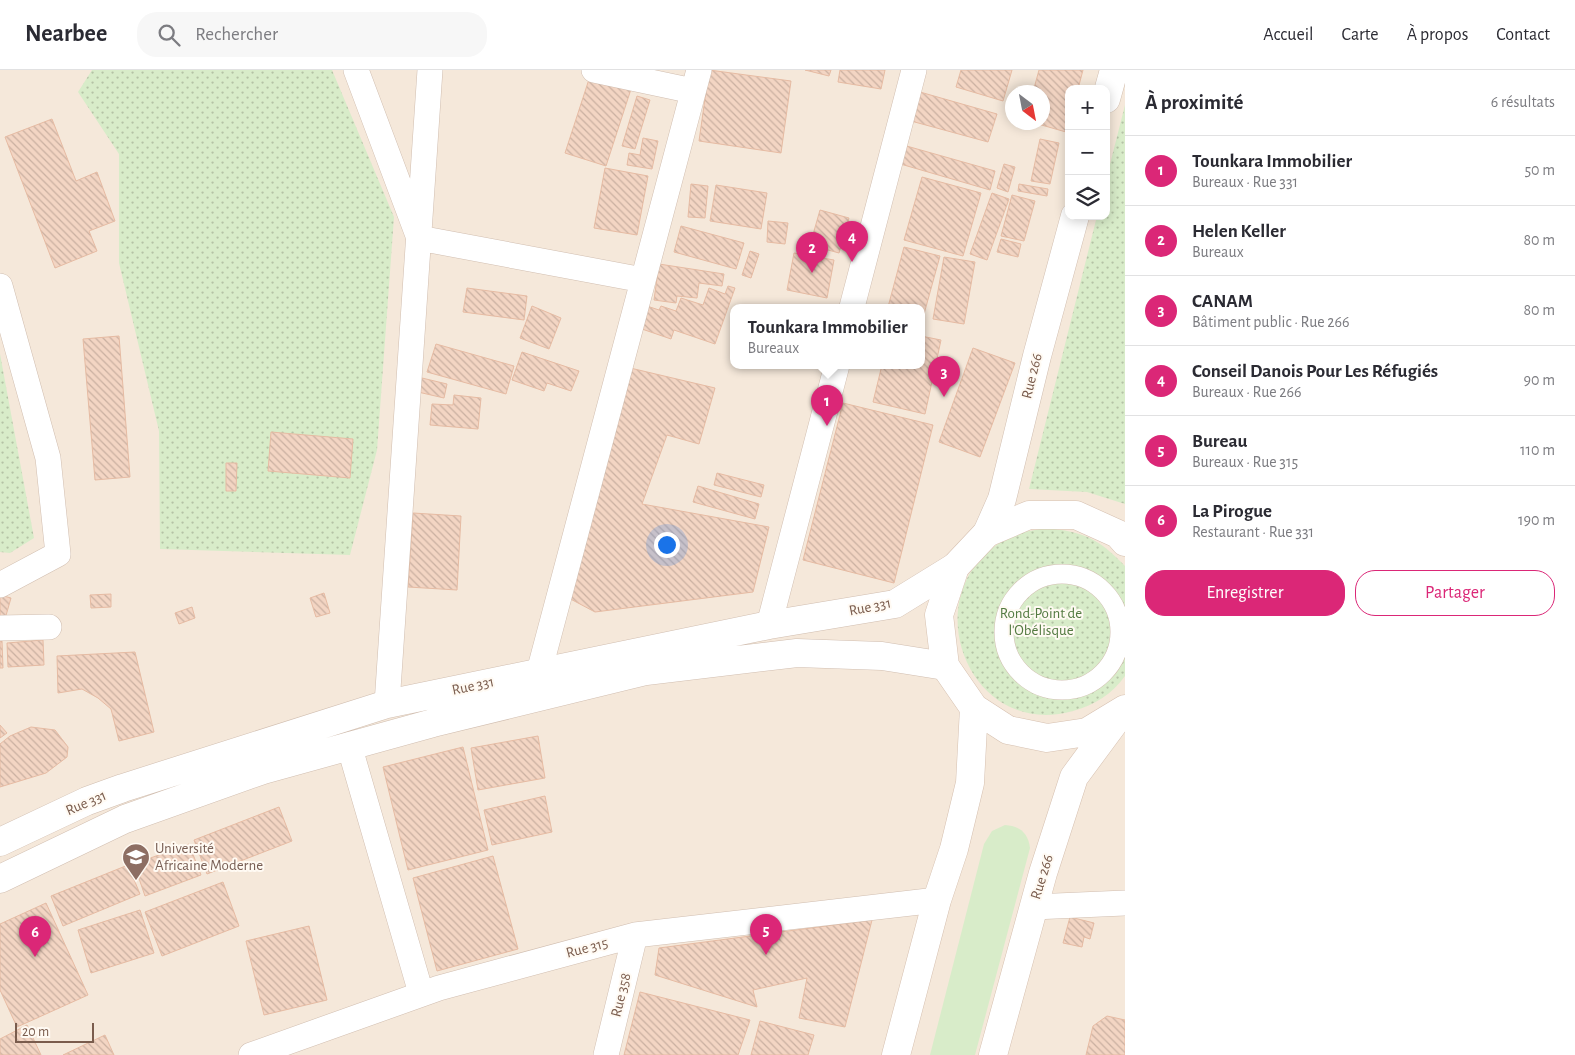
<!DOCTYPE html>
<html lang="fr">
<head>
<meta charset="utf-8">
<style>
  body { margin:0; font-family:"Alegreya Sans",sans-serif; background:#f7f7f7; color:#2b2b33 }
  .controls { position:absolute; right:15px; top:15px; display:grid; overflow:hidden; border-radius:10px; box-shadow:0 2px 12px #0003 }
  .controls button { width:45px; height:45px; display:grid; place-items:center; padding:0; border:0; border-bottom:1px solid #e1e1e2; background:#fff; color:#2b2b33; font:25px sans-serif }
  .compass { position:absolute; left:1005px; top:15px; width:45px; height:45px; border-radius:50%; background:#fff; box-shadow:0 2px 12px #0003; rotate:148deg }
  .scale { position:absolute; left:15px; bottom:12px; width:79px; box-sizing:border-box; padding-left:5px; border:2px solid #7a5c4d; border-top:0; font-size:14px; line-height:18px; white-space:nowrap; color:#7a5c4d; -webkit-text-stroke:4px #fffaf3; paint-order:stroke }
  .you { position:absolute; left:666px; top:474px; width:18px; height:18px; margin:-12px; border:4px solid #fff; border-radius:50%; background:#1a73e8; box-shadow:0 0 0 8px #1a73e833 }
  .badge { display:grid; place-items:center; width:32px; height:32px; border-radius:50%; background:#db2777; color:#fff; font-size:16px; font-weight:700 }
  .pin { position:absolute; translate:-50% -41px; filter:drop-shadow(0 1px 2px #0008) }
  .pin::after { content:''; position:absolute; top:26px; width:18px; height:15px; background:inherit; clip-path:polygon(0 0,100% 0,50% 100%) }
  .popup { position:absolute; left:730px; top:234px; width:195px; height:65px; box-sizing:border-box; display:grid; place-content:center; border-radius:10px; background:#fff; filter:drop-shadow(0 1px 4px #0005); font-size:16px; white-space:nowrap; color:#7c7c81 }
  .popup b { font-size:19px; color:#2b2b33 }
  .popup::after { content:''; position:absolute; left:50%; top:100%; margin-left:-10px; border:10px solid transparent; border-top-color:#fff }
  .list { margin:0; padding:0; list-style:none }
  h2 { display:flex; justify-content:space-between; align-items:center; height:65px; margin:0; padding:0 20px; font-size:21px }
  h2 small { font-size:16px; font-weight:400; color:#7c7c81 }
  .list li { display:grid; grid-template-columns:32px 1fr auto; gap:15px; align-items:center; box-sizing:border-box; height:70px; padding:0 20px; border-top:1px solid #e1e1e2 }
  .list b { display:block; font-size:19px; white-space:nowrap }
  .list p { margin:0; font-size:16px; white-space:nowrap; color:#7c7c81 }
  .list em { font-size:16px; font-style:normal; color:#7c7c81 }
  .actions { display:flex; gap:10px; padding:15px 20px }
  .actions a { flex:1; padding:11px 0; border:1px solid #db2777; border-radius:20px; text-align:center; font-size:18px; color:#db2777 }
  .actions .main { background:#db2777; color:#fff }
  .icon { flex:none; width:28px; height:28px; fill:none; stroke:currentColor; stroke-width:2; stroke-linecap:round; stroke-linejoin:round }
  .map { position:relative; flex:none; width:1125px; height:985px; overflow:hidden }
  header { display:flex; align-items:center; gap:30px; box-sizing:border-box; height:70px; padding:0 25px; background:#fff; border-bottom:1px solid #e1e1e2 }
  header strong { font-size:24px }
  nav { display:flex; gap:28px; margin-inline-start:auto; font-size:18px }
  .search { width:350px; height:45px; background:#f7f7f7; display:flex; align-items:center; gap:12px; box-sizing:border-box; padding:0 18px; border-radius:20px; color:#7c7c81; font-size:19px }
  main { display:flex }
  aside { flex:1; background:#fff }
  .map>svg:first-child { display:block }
</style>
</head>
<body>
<header>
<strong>Nearbee</strong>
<div class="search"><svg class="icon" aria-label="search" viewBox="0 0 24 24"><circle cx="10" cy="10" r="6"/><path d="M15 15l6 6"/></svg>Rechercher</div>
<nav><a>Accueil</a><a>Carte</a><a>À propos</a><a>Contact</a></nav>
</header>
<main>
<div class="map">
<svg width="1125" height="985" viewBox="0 0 1125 985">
  <defs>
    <pattern id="park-dots" width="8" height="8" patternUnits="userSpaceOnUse" patternTransform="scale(1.25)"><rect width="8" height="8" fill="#d8ecc9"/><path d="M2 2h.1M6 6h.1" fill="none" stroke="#b4c2a5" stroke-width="1.8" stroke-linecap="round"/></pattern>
    <pattern id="building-back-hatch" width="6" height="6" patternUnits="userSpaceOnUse" patternTransform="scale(1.25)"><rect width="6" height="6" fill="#f3d5c3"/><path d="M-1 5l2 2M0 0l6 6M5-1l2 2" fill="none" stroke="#cab0a1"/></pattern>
  </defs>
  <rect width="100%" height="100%" fill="#fdf6ec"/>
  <path fill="#f5e8da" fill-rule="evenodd" d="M0 0H1125V985H0ZM1069 19H1106V146H1069ZM1012 22H1042V52H1012ZM733 237H921V295H733Z"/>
  <path fill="#d8ecc9" d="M1005 755C1020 756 1028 763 1030 778L975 985H930L984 774 992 761Z"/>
  <path fill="url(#park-dots)" d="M92 0H332L394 147 377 380 350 485 160 479 159 361 119 193V84L78 22Z
    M1125 35V434L1087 422 1029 419 1097 146H1106V110Z
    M0 284 34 468 10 483 0 482Z
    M1046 458C1084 462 1098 468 1125 496V606C1112 624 1095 635 1073 641 963 672 908 511 1016 464 1025 461 1037 460 1046 458Z"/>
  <path fill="url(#building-back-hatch)" stroke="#e6bba3" d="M592 0 633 13 606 96 565 83Z
    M709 0 791 11 781 83 699 71Z
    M805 0H831L829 6Z
    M840 0H885L881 19 838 12Z
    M961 0H1012L1003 31 956 17Z
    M1039 0H1083L1078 19H1069V53L1066 62 1031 52H1042V22H1033Z
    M920 22 997 44 988 72 911 51Z
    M637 26 650 30 635 79 622 76Z
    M52 49 76 111 97 102 115 151 89 161 97 181 55 198 5 67Z
    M643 68 658 71 652 99 627 95 629 83 640 85Z
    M1040 69 1059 73 1050 114 1031 111Z
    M903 75 995 101 990 120 897 93Z
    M1004 94 1015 97 1008 122 997 118Z
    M605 98 648 106 637 165 594 158Z
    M922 107 981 123 963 186 904 170Z
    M691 114 708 116 705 148 688 147Z
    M1019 114 1048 119 1047 126 1018 121Z
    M716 115 767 123 761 159 710 151Z
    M992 123 1009 129 987 190 970 184Z
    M1012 125 1035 131 1024 171 1001 166Z
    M820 140 849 148 839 183 810 175Z
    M768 151 788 153 785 174 767 172Z
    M681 156 744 173 736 199 674 182Z
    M1001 169 1021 174 1018 187 997 182Z
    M904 177 940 186 921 255V237H888Z
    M750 181 759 184 751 208 742 205Z
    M794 183 834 190 827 228 787 220Z
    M944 187 975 192 964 254 933 249Z
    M659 194 724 204 722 216 699 213 697 228 677 226 676 233 654 230Z
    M728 216 735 218 715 274 674 260 671 269 639 258 647 236 659 240 661 236 676 241 681 228 703 235 709 218 725 224Z
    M467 218 527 226 524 250 463 242Z
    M532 236 561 248 549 279 520 268Z
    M119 266 130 407 95 410 83 269Z
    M921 266 941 270 925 344 873 332 882 295H921Z
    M436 274 514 296 506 324 427 302Z
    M973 278 1015 293 980 387 939 372Z
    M522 282 579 301 571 321 547 313 544 321 512 310Z
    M626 297 715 318 699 374 667 365 642 434 769 457 753 522 595 542 563 525Z
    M422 308 447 314 444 328 418 322Z
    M454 325 481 328 478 359 430 355 432 334 453 335Z
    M843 333 933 355 894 513 803 490Z
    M271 362 353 369 350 408 268 401Z
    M226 393H237L236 421H226Z
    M717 403 764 415 761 427 714 415Z
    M698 416 759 434 755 449 693 432Z
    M413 443 461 446 457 520 408 517Z
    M324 523 330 543 316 547 310 528Z
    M111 524V537L91 538 90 525Z
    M0 525 11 528 5 549 0 547Z
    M192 537 195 548 179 554 175 543Z
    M43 570 44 595 8 597 7 573Z
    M0 571H2L3 598H0Z
    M135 582 154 662 119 671 111 639 98 628 82 619 58 623 57 586Z
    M0 655 7 663 0 668Z
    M31 657 55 660 68 677 67 687 46 703 0 717V674L10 666Z
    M538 666 545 708 478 720 471 678Z
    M463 677 488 780 408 800 383 697Z
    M545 726 552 762 492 775 484 740Z
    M279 737 292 771 207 804 194 770Z
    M189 774 201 805 145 826 134 794Z
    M493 786 518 879 437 901 413 808Z
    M128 795 140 824 63 856 51 826Z
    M223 812 239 856 162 886 145 842Z
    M46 833 88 925 17 957 0 920V854Z
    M140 840 154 883 91 903 78 860Z
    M1070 847 1094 853 1090 869 1084 867 1082 877 1063 873Z
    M872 850 845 957 799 948 807 908 753 920 757 937 655 905 659 878Z
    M309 856 327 930 264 945 246 871Z
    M640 922 750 950 738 985H624Z
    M1107 946 1125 950V985H1086L1093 956Z
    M760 951 814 965 808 985H751Z
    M27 955 41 985H0V969Z
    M105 965 114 985H63Z"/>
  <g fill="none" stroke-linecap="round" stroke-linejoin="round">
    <g stroke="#d1beb0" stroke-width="20">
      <path id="pedestrian" d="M1004 562a58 58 0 1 1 116 0a58 58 0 1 1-116 0Z"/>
    </g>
    <g stroke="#d1beb0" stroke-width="26">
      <path id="minor" d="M356 0 419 168 643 210
        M594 0 693 21
        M0 216 48 388 58 484 0 515
        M852 237 914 0
        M769 555 837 295
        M0 558 49 557
        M539 602 699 0
        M387 634 430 0
        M349 675 421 923
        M1033 837 1125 833
        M251 985 439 918 635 865 937 830
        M606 985 635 865"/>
    </g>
    <g stroke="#d1beb0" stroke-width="29">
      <path id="tertiary" d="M1106 29 1114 0
        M987 463 1002 429 1037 286 1075 146
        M0 772 87 731 123 718 387 634 769 555 895 534 955 497
        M0 809 125 749 263 700 433 653 646 601 797 583 882 586 945 596"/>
    </g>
    <g stroke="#d6c0b0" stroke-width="29">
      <path id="secondary" d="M1125 472 1118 464 1076 445H1029L987 463 955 497 939 545 945 596 974 638 1008 660 1047 668 1087 662 1125 639
        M896 985 937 830 954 779 970 713 974 638
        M993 985 1043 803 1074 707 1116 650"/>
    </g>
    <use href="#pedestrian" stroke="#fff" stroke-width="19"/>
    <use href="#minor" stroke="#fff" stroke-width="25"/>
    <use href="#tertiary" stroke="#fff" stroke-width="28"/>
    <use href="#secondary" stroke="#fff" stroke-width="28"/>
  </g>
  <defs>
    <g id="university-pin" transform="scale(1.4375)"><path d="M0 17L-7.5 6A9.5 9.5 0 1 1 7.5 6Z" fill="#8d6e63" stroke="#fffaf3"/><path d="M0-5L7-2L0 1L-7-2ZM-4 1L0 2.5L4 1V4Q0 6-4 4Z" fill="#fff"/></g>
  </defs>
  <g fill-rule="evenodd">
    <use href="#university-pin" x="136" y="787"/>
  </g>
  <g text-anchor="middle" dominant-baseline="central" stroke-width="4" stroke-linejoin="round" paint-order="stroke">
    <g font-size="15" fill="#7a5c4d" stroke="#fffaf3">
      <text transform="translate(1032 306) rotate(-76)">Rue 266</text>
      <text transform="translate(870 537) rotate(-11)">Rue 331</text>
      <text transform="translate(473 616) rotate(-12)">Rue 331</text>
      <text transform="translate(86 733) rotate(-23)">Rue 331</text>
      <text transform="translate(1042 807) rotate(-73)">Rue 266</text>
      <text transform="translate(587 878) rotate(-15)">Rue 315</text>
      <text transform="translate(621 925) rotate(-76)">Rue 358</text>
    </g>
    <g font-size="15" fill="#537a41" stroke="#fffaf3">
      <text x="1041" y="543">Rond-Point de<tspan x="1041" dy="17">l'Obélisque</tspan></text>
    </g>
    <g font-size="15" fill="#785e54" stroke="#fffaf3" text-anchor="start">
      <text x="155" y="778">Université<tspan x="155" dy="17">Africaine Moderne</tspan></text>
    </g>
  </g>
</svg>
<div class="controls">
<button>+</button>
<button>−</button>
<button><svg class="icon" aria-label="layers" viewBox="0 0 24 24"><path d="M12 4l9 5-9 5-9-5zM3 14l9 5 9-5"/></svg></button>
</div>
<svg class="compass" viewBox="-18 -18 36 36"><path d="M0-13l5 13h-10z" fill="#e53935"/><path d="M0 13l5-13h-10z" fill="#7c7c81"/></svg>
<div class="scale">20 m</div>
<div class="you"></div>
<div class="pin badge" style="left:827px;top:356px">1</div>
<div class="popup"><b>Tounkara Immobilier</b>Bureaux</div>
<div class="pin badge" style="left:812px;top:203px">2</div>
<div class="pin badge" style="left:944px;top:327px">3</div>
<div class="pin badge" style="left:852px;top:192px">4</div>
<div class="pin badge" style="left:766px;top:885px">5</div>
<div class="pin badge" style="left:35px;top:887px">6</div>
</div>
<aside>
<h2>À proximité<small>6 résultats</small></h2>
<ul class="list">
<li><span class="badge">1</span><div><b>Tounkara Immobilier</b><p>Bureaux · Rue 331</p></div><em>50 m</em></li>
<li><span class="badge">2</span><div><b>Helen Keller</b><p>Bureaux</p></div><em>80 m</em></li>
<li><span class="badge">3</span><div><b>CANAM</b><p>Bâtiment public · Rue 266</p></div><em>80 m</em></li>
<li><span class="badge">4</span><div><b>Conseil Danois Pour Les Réfugiés</b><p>Bureaux · Rue 266</p></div><em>90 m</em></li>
<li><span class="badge">5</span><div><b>Bureau</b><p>Bureaux · Rue 315</p></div><em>110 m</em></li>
<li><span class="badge">6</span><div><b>La Pirogue</b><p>Restaurant · Rue 331</p></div><em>190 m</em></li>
</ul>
<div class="actions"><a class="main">Enregistrer</a><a>Partager</a></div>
</aside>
</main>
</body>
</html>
